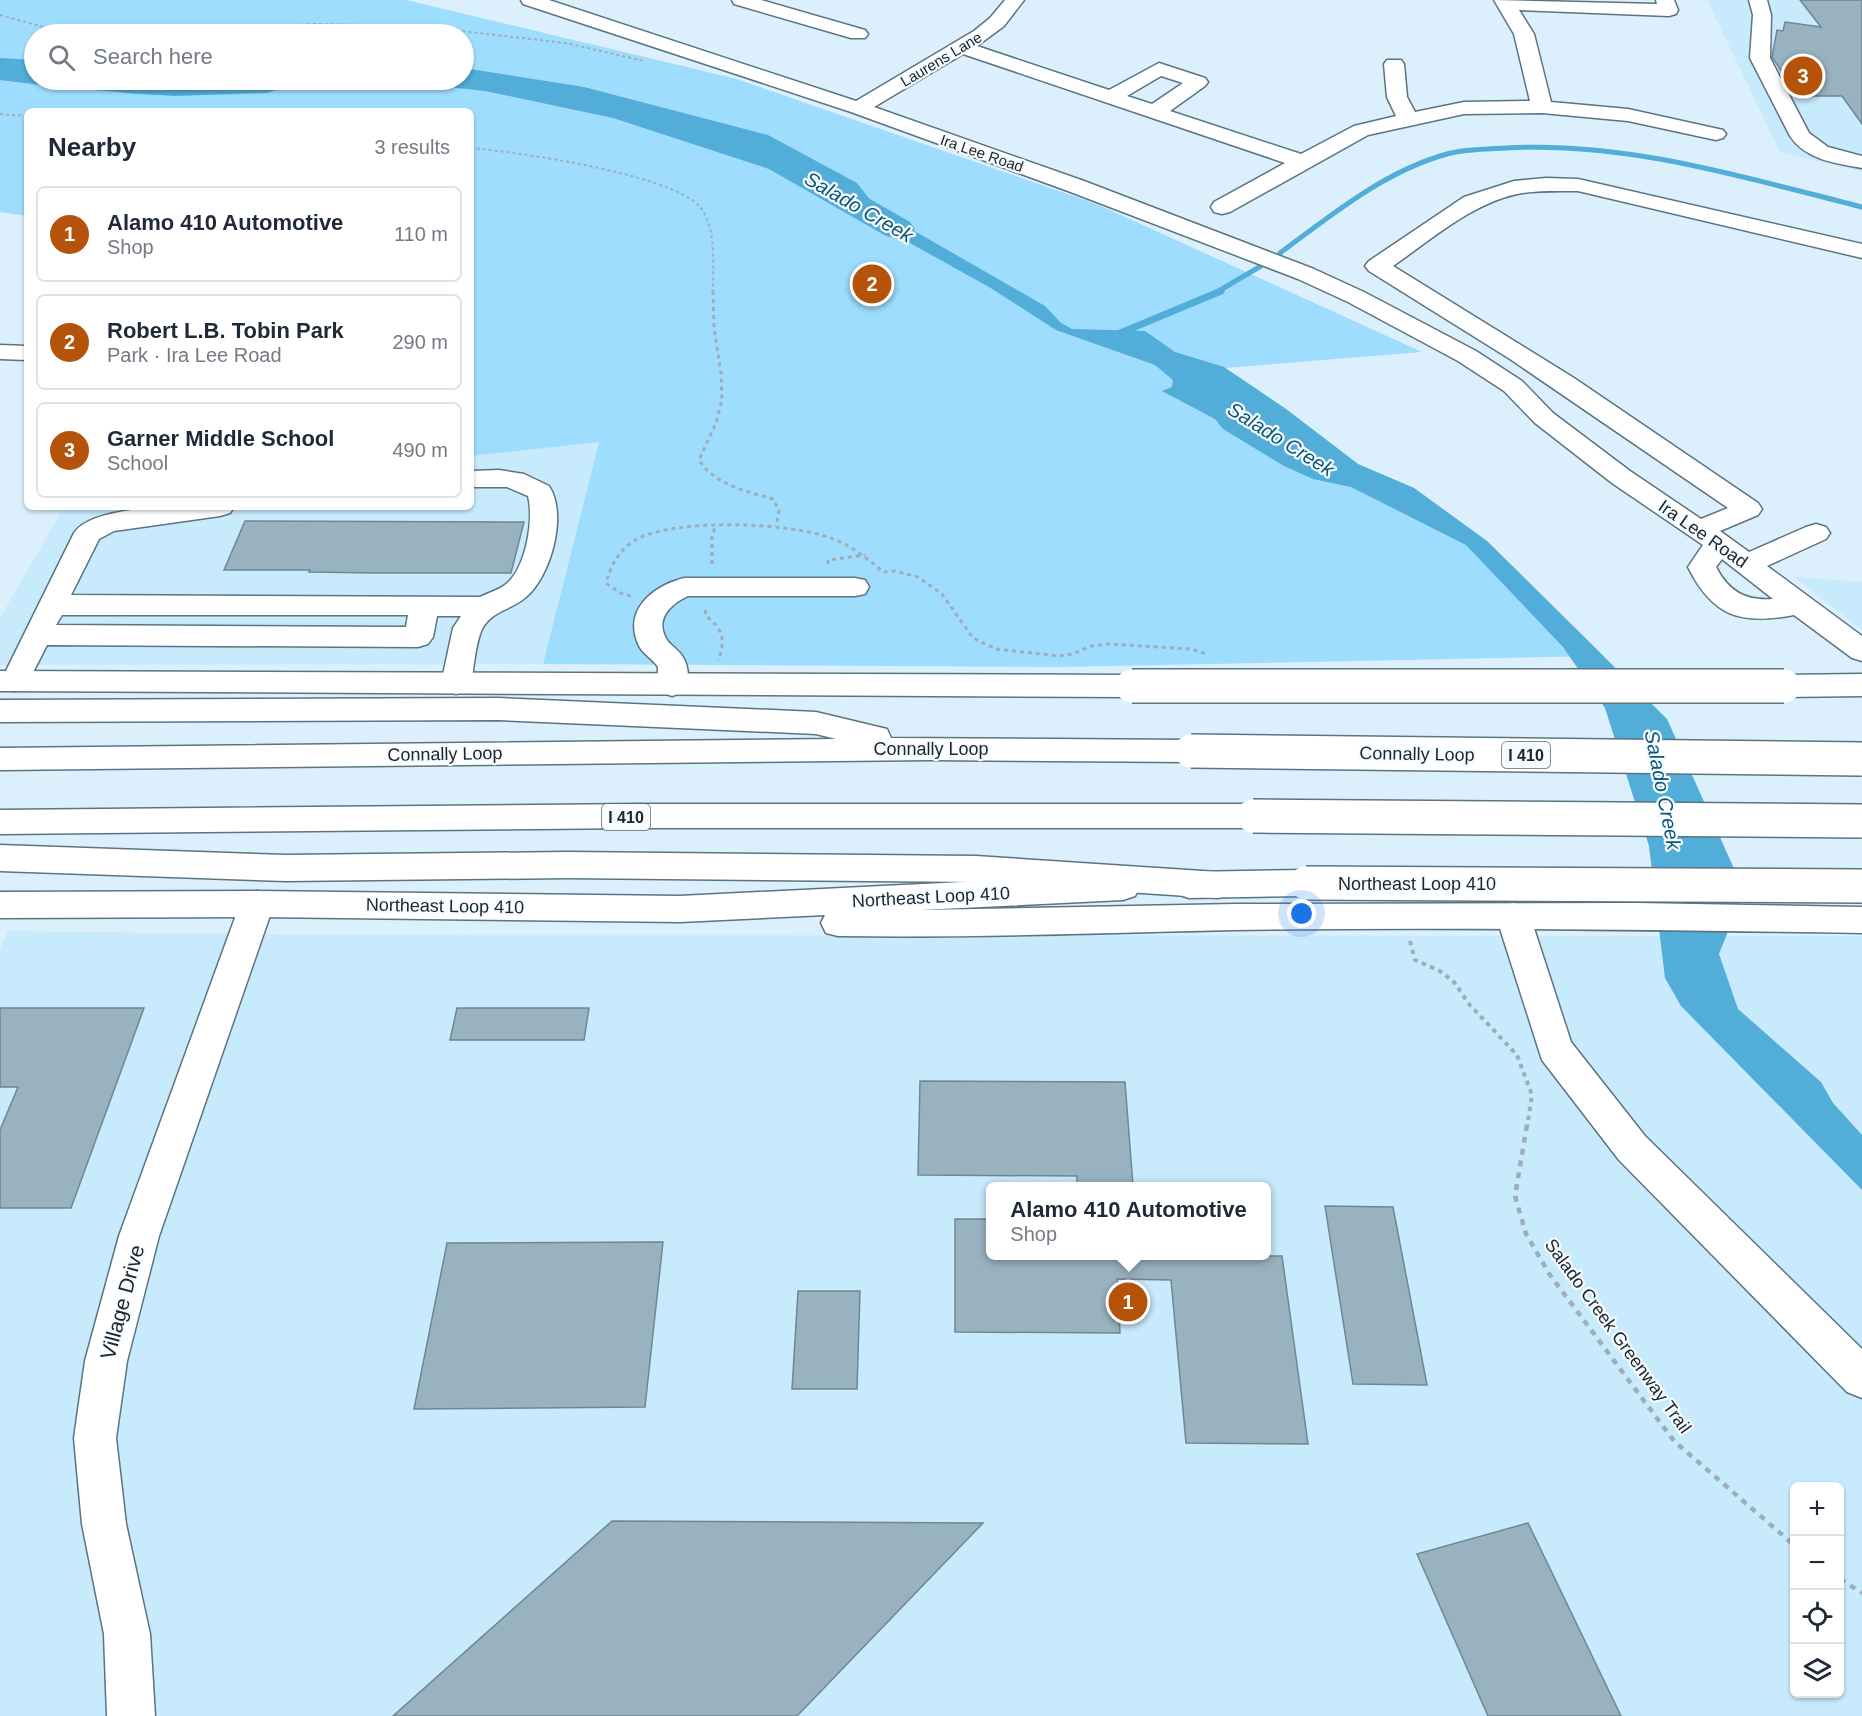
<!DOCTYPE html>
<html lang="en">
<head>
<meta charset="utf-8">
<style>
  body { margin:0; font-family:Arial,sans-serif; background:#f2f2f3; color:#1f2937 }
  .controls { position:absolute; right:18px; bottom:18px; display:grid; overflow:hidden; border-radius:9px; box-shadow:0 2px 4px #0004 }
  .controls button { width:54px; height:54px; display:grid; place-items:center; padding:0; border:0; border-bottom:2px solid #e0e1e3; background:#fff; color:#1f2937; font:30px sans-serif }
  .you { position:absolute; left:1302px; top:914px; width:21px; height:21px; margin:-15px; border:4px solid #fff; border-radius:50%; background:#1a73e8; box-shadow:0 0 0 9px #1a73e833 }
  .badge { display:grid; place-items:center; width:39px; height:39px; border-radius:50%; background:#b45309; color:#fff; font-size:20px; font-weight:700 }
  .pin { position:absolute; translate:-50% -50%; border:3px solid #fff; box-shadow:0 2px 6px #0006 }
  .popup { position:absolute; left:986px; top:1182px; width:285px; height:78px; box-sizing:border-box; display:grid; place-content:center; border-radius:9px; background:#fff; filter:drop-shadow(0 2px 4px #0005); font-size:20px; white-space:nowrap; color:#747a83 }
  .popup b { font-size:22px; color:#1f2937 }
  .popup::after { content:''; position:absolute; left:50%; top:100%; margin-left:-12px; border:12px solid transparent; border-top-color:#fff }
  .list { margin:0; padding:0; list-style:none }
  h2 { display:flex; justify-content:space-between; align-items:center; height:78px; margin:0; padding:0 24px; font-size:26px }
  h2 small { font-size:20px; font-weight:400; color:#747a83 }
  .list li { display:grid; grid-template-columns:39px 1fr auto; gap:18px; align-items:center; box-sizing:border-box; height:96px; margin:0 12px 12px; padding:0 12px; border:2px solid #e0e1e3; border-radius:9px }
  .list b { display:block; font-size:22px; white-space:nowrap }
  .list p { margin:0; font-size:20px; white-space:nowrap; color:#747a83 }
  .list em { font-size:20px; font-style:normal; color:#747a83 }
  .icon { flex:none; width:33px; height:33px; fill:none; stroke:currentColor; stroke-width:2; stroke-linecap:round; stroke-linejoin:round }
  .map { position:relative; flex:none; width:1862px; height:1716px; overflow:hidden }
  .search { position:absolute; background:#fff; box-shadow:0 2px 4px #0004; left:24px; top:24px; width:450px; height:66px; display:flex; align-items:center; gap:15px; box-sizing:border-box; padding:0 21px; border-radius:33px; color:#747a83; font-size:22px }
  .panel { position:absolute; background:#fff; box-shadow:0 2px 4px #0004; left:24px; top:108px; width:450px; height:402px; border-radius:9px }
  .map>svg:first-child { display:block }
</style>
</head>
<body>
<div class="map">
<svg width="1862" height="1716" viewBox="0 0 1862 1716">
  <rect width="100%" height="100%" fill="#dbf0fc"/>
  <path fill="#c8eafd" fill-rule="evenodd" d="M1707 0H1862V172L1780 152Z
    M599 442 543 664 0 665V618L64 507H471V456Z
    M1794 577 1862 582V630Z
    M8 931 304 935 1862 936V1716H0V950ZM990 1186H1266V1256H990ZM1794 1486H1840V1694H1794Z"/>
  <path fill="#9fddfe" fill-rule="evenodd" d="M0 0H406L737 79 1099 205 1422 352 1225 368 1286 409 1358 464 1414 488 1487 541 1604 656 1058 667 543 664 599 442 471 456V111H27V216L0 212ZM34 34H464V80H34Z"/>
  <path fill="#52add9" d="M0 58 34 60V80H163L159 81 199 87 244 80H333L295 84 267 93 174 96 66 88 0 80Z
    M464 68 584 87 768 135 857 183 878 210 1045 306 1061 323 1072 329 1145 331 1175 352 1224 367 1286 409 1358 464 1414 488 1487 541 1667 719 1744 891 1719 954 1738 1009 1821 1082 1833 1103 1862 1135V1190L1681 1006 1665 978 1649 846 1605 708 1563 647 1466 545 1351 487 1313 479 1284 466 1223 429 1215 419 1162 391 1172 387 1173 380 1155 365 1056 330 989 287 863 217 817 176 800 166 733 139 671 122 623 116 537 90 464 79Z"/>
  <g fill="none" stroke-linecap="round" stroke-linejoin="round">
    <path stroke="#52add9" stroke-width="5" d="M1280 253C1331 215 1385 171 1447 154 1465 149 1487 149 1506 148 1627 141 1746 178 1862 207
      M1217 292 1261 266"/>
    <path stroke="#52add9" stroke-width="7" d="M1118 334 1221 291"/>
    <path fill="#52add9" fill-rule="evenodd" d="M464 71 485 73 631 103 793 155 910 222 915 229 910 236 898 239 886 236 769 169 613 118 485 91 448 87 444 80H464Z
      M86 80H294L290 87 279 89C218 93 150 101 90 87Z"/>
  </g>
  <path fill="#99b2c0" stroke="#6f8794" stroke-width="1.5" d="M1800 0H1862V124L1842 96H1798L1772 57 1777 30 1783 31 1785 22 1821 27Z
    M245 521 524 522 511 573H376L309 572 310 570H224Z
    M0 1008H144L71 1208H0V1130L18 1087H0Z
    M457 1008H589L584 1040H450Z
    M920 1081 1125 1082 1133 1186H1077V1176L918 1175Z
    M1325 1206 1393 1207 1427 1385 1353 1384Z
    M955 1219H990V1256H1282L1308 1444 1186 1443 1171 1280 1117 1279 1120 1333 955 1332Z
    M663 1242 645 1407 414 1409 447 1243Z
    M798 1291H860L857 1389H792Z
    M612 1521 983 1523 797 1716H393Z
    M1528 1523 1621 1716H1488L1417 1554Z"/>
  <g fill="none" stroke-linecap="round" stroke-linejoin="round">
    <g stroke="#5c7380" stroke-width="3">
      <path id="minor" d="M521 0H549L856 101 974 31 990 18 1005 0H1024L1004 26 977 46 1109 90 1159 63 1205 78 1208 82 1205 86 1170 111 1301 154 1354 126 1396 116 1387 97 1384 64 1387 60H1401L1404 64 1407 97 1415 112 1464 102 1530 101 1514 34 1494 0 1657 4 1656 0H1674L1678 10 1676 14 1669 16 1519 10 1534 34 1551 102 1628 109 1723 130 1726 134 1723 138 1716 140 1628 121 1542 113 1464 114 1368 135 1230 212 1222 214 1214 212 1211 207 1214 202 1285 163 963 54 874 107 1084 181 1314 269 1364 292 1476 351 1522 381 1553 413 1630 471 1701 519 1728 508 1510 359 1369 271 1365 266 1369 261 1464 197 1514 181 1546 178 1578 179 1862 244V258L1578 191C1558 191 1537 190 1517 194 1471 204 1432 239 1393 266L1574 378 1758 503 1762 509 1758 515 1720 531 1749 552 1806 527 1816 524 1826 527 1830 533 1826 539 1767 566 1862 636V661L1852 658 1794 615C1741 625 1713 617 1688 567L1703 545 1612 483 1535 423 1504 391 1458 361 1348 302 1298 279 1068 191 851 112 523 4ZM1161 76 1183 83 1152 104 1127 96ZM1722 559 1773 599C1746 601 1729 592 1716 567Z
        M732 0H761L865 30 868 34 865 38H851L734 4Z
        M1749 0H1767L1771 15 1770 58 1809 133 1828 147 1862 156V168C1835 163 1806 160 1790 136L1750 58 1753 15Z
        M0 345 27 346V360L0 359Z
        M499 470 524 474 549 486C568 514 551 576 526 597 512 610 492 610 482 629 475 645 474 667 471 684L467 691 456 694 445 691 441 684 453 628 461 616H437L433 637 428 644 418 647 47 645 25 688 14 691 3 688 0 683 74 533C95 502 198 507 234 507L230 513 220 516 114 531 99 539 71 595 480 597C488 593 498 590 505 585 526 569 534 520 528 496L507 487H471V471ZM62 615H408L406 627 56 625Z
        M684 578H855L865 580 869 587 865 594 855 596H688C671 604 654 619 667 640 669 643 674 647 677 650 689 661 691 678 683 692L672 696 661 692 657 685 658 667C653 659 643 654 639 646 622 610 653 586 684 578Z
        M257 891 269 895 274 904 159 1236 127 1361 116 1438 126 1524 150 1634 155 1716H107L104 1634 82 1524 74 1438 85 1361 119 1236 240 904 245 895Z
        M1513 903 1525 907 1530 916 1571 1042 1645 1136 1862 1349V1398L1847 1392 1619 1160 1542 1060 1496 916 1501 907Z"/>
    </g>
    <g stroke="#5c7380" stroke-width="3">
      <path id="major" d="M0 671 1132 675 1143 679 1147 686 1143 693 1132 697 0 691Z
        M1862 674V696L1784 697 1773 693 1769 686 1773 679 1784 675Z
        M1306 870 1318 874 1323 883 1318 892 1306 896 1189 898 1177 894 1172 885 1177 876 1189 872Z
        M1123 874 1135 878 1140 887 1135 896 1123 900 921 910 1235 904 1636 903 1862 907V933C1653 930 1443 927 1234 930 1102 933 970 938 838 936L826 933 821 923 825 915 680 922 257 917 0 918V892L257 891 680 896Z"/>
    </g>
    <g stroke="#5c7380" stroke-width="3">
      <path id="highway" d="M499 698 816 712 887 729 891 738 1191 740 1202 743 1207 751 1202 759 1191 762 931 760 0 770V748L836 739 816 734 499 720 0 722V700Z
        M641 804H1253L1264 807 1269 816 1264 825 1253 828H641L0 834V810Z
        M0 845 286 855 567 852 976 856 1218 872 1230 876 1235 885 1230 894 1218 898 976 882 567 878 286 881 0 871Z"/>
    </g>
    <path stroke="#9daeb8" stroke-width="2" stroke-dasharray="3 3" stroke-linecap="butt" d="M0 15 69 34
      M260 34 281 27 312 24 416 26 566 43 644 61
      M0 114 27 116
      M471 148C517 152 672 174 700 207 717 228 713 267 713 292"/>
    <path stroke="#9daeb8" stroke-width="3" stroke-dasharray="4 4" stroke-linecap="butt" d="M713 291 714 328 721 373 722 400 716 423 699 460C715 485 746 491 773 499L779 511 776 526
      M712 564V537L715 527
      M828 564V560L865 555
      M631 596 620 593 606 583C611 564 620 549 637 539 677 518 792 522 833 539 852 546 868 559 883 572L895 571 918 577 942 594 973 638 996 649 1059 656 1073 654 1091 646 1109 644 1190 649 1207 654
      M705 610 706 616C723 629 726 640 718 660"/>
    <path stroke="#9daeb8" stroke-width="4" stroke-dasharray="4.5 4.5" stroke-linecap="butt" d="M1410 941 1415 960 1440 971 1454 982 1469 1004 1517 1055 1532 1095 1527 1127"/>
    <path stroke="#9daeb8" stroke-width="4.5" stroke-dasharray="6 6" stroke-linecap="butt" d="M1527 1125 1515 1196 1526 1234 1550 1275 1674 1441 1794 1545
      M1840 1579 1862 1593"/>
    <use href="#minor" fill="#fff" fill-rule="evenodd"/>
    <use href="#major" fill="#fff" fill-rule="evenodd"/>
    <use href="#highway" fill="#fff" fill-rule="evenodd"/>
    <g stroke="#5c7380" stroke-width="36" stroke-linecap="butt">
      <path id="major-bridge" d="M1132 686H1784
        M1306 883 1862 886"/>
    </g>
    <g stroke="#5c7380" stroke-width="36" stroke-linecap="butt">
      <path id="highway-bridge" d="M1191 751 1862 759
        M1253 816 1862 821"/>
    </g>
    <use href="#major-bridge" stroke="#fff" stroke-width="33"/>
    <use href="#highway-bridge" stroke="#fff" stroke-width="33"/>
  </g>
  <g text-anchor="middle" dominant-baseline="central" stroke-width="4.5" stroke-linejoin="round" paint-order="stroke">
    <g font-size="15" fill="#1c252b" stroke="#f5fbfe">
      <text transform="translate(941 59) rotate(-31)">Laurens Lane</text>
      <text transform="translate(982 153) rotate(19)">Ira Lee Road</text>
    </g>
    <g fill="#f5fbfe" stroke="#5d656a" stroke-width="1.5">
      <rect x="1502" y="742" width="48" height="26" rx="4.5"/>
      <rect x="602" y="804" width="48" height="26" rx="4.5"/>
    </g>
    <g font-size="16" font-weight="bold" fill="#1c252b">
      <text x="1526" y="755">I 410</text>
      <text x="626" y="817">I 410</text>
    </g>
    <g font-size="18" fill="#1c252b" stroke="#f5fbfe">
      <text transform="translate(1703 534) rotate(35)">Ira Lee Road</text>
      <text x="931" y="749">Connally Loop</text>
      <text transform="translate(445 754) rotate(-1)">Connally Loop</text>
      <text transform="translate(1417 754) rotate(1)">Connally Loop</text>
      <text x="1417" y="884">Northeast Loop 410</text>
      <text transform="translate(931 897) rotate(-3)">Northeast Loop 410</text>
      <text transform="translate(445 906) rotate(1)">Northeast Loop 410</text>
      <text transform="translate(1618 1336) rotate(54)">Salado Creek Greenway Trail</text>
    </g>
    <g font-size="20" font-style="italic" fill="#0a5673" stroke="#f5fbfe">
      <text transform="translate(859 207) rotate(30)">Salado Creek</text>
      <text transform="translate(1281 439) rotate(32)">Salado Creek</text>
      <text transform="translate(1663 790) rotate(79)">Salado Creek</text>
    </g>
    <g font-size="21" fill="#1c252b" stroke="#f5fbfe">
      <text transform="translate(122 1302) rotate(-75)">Village Drive</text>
    </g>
  </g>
</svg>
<div class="controls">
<button>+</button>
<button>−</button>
<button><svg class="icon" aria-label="locate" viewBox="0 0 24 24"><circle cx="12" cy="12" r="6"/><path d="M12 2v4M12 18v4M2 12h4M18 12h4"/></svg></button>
<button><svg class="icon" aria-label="layers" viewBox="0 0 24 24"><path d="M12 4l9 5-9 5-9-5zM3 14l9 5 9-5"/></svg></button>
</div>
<div class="you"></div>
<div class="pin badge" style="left:1128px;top:1302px">1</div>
<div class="popup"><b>Alamo 410 Automotive</b>Shop</div>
<div class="pin badge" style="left:872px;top:284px">2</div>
<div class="pin badge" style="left:1803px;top:76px">3</div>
<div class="search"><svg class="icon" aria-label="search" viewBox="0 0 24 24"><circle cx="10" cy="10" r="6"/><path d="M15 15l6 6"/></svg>Search here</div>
<section class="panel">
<h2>Nearby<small>3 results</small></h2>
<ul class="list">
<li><span class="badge">1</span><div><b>Alamo 410 Automotive</b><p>Shop</p></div><em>110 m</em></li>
<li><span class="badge">2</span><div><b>Robert L.B. Tobin Park</b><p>Park · Ira Lee Road</p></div><em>290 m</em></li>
<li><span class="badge">3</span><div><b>Garner Middle School</b><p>School</p></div><em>490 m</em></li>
</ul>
</section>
</div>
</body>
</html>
